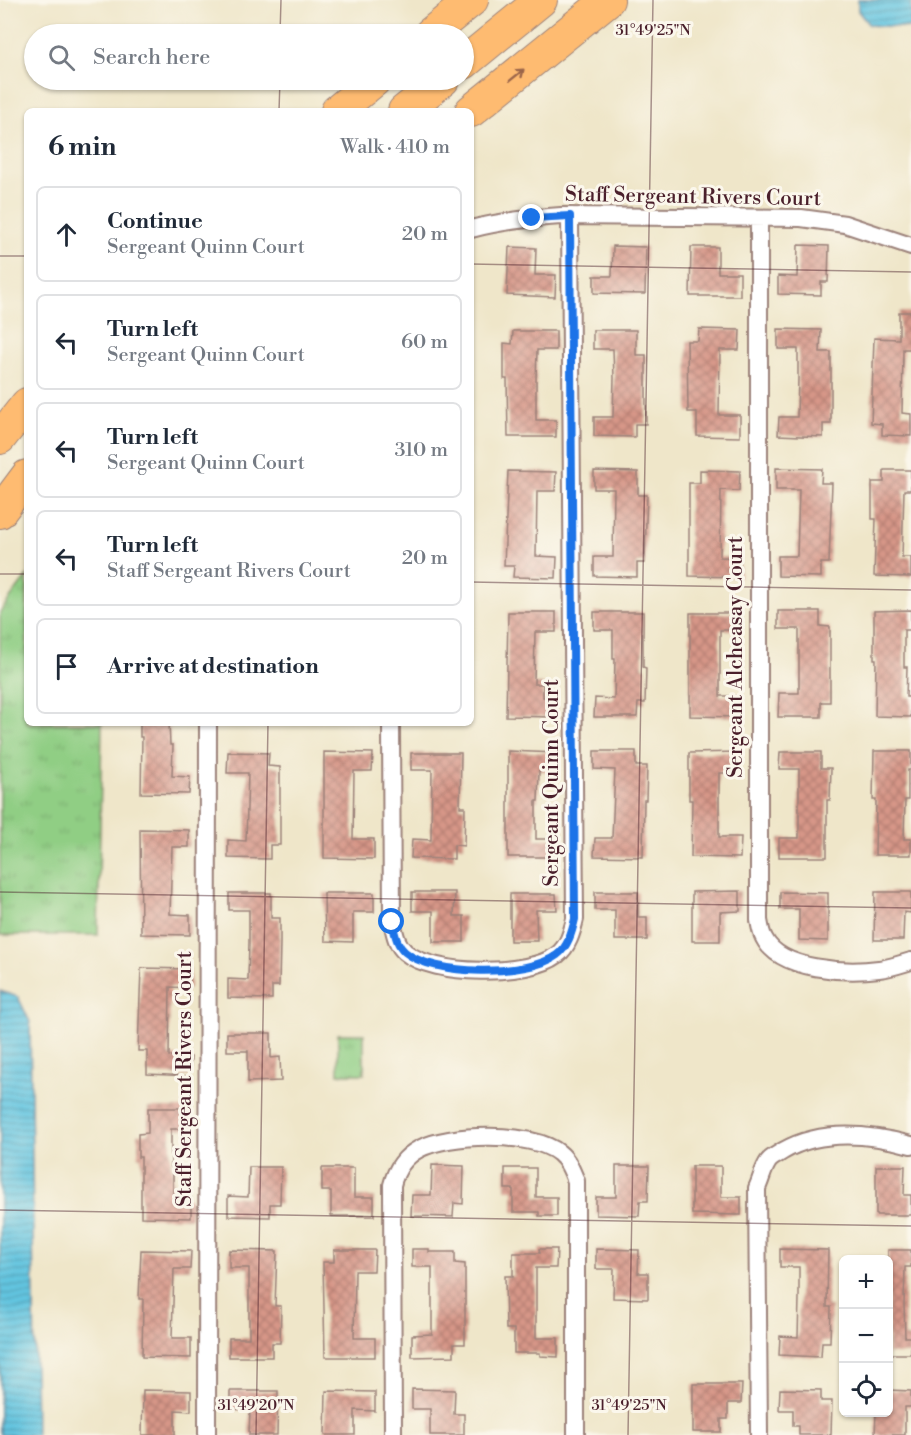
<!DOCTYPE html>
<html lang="en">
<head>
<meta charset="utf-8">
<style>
  body { margin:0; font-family:"Libre Bodoni",serif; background:#f2f2f3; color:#1f2937 }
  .controls { position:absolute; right:18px; bottom:18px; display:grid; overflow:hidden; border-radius:9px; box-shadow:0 2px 4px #0004 }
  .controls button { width:54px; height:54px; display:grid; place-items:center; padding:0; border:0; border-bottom:2px solid #e0e1e3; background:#fff; color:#1f2937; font:30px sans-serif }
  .stop { position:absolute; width:18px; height:18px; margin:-14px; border:4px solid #1a73e8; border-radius:50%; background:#fff }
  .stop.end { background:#1a73e8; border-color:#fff; box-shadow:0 2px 6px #0008 }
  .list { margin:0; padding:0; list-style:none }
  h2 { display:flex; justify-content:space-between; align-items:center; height:78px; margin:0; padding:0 24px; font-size:26px }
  h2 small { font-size:20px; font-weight:400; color:#747a83 }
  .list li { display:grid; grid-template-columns:39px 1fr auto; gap:18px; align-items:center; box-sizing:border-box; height:96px; margin:0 12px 12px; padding:0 12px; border:2px solid #e0e1e3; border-radius:9px }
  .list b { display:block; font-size:22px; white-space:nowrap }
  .list p { margin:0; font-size:20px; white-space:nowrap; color:#747a83 }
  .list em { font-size:20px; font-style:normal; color:#747a83 }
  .icon { flex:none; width:33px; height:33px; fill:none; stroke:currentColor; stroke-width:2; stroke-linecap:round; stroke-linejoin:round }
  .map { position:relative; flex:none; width:911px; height:1435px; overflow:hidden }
  .search { position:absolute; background:#fff; box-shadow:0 2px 4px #0004; left:24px; top:24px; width:450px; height:66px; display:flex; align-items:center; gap:15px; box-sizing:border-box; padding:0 21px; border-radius:33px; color:#747a83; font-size:22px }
  .panel { position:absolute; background:#fff; box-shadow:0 2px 4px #0004; left:24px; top:108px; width:450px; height:618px; border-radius:9px }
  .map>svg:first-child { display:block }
</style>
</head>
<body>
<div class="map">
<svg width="911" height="1435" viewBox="0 0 911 1435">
  <defs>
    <pattern id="grass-tufts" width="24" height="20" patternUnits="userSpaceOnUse" patternTransform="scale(1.5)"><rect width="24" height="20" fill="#90ce84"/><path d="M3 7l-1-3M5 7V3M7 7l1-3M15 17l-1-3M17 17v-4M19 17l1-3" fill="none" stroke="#7eb072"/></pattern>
    <pattern id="water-rules" width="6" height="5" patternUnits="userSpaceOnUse" patternTransform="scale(1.5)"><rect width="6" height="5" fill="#62c5e0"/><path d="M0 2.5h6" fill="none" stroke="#539fb6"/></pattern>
    <pattern id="building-cross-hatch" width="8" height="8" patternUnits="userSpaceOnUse" patternTransform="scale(1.5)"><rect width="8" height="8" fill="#d79788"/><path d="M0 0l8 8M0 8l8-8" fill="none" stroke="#b07b6f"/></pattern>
  </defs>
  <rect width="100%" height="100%" fill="#fbf7ec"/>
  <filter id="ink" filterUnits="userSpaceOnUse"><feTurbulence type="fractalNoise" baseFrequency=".0167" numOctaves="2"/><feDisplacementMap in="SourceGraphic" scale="12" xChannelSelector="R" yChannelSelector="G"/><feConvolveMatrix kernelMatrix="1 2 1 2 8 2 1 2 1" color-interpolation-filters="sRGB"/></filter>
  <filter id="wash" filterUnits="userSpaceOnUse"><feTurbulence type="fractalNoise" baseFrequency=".008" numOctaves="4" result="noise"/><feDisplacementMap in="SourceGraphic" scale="24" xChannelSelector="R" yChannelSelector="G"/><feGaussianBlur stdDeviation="1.35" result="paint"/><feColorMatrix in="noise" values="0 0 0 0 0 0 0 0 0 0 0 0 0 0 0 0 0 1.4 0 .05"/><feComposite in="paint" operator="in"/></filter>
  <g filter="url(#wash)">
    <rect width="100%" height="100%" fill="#efe6c9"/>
    <path fill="url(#grass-tufts)" stroke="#6d7658" stroke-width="1.5" d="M27 576V723H102L98 935H0V612Z
      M338 1034H364V1074H338Z"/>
    <path fill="url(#water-rules)" stroke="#567286" stroke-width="1.5" d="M858 0H911V28L869 25 858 11Z
      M0 991 18 997 30 1022 36 1435H0Z"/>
    <g id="blocks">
      <path fill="url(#building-cross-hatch)" d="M798 245 829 246 828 282H821V295L778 294V276L797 277Z
        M613 246 646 247 645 294 594 293V276H612Z
        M509 247 536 248 535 275H556L555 297 507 295Z
        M691 247H718V273H740V296H690Z
        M899 312H911V349H903L902 413 911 414V436L882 435V424L871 423 874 338 899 339Z
        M699 329 740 330 739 350H720L719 415H740V437L697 436V412H688L687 341H698Z
        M778 329 821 330 820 352H831V424H823V437L778 435 779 417H797L798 378V349H778Z
        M593 330H636V355H646V424H635V437L594 436V417H613L614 378 613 349H593Z
        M513 331H556V350H537L536 379V420H556V437H508L507 379H504V343L512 344Z
        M776 468 822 469 821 483H832L829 563H821V577L778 576V556H797L799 490H776Z
        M700 470 740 471 739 491 721 490 720 557 740 558V577L689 576V483H700Z
        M884 470H911V490H904L902 557H911V577L874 576 876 519H872V482H884Z
        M508 471 556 472 555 491H537L536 556 557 557 556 578 513 577 514 566H504Z
        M594 471 638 472V495H647L646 520 645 563H637V577L594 576V557H613L614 489H594Z
        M911 610V630H904V667H907L906 697H911V717L875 716 876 659H874V611Z
        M778 611H820V626L830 627V702H821V717H778L779 693H799V629H778Z
        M508 612H556V632H535L534 684H543V697L556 698V717L506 716Z
        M594 612H643V667L646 668 645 703H638L637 717H594L595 698 614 699 615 659H613V630H594Z
        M690 613H739V630H720V696H741L740 717 690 716Z
        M140 723H169L170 745H173L172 776 190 777 189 794 141 793 142 737H140Z
        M508 751 557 753 556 771H539L538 801H536V839H556V857H508Z
        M594 751H636V766H647L646 800H644L643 857 594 856 595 838H612L615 770 594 769Z
        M874 751H911V770H908V800H905L904 839H911V855H875L876 800H873Z
        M228 752 269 753 268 766 280 767V845H270V859L228 858V840L246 841 248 773H227Z
        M324 752 373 753 372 771H354L353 839H374V859L324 858Z
        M739 752V773H719V837H741L740 858 691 857 692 800H689V753Z
        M780 752H821V768H831L830 800H827V857H779V838H799V769H779Z
        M411 753H461L460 807H465L464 846 454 845V859L411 858 412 839 431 840 432 770H411Z
        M140 829 189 830V847H172L170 914 190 915V935L141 934Z
        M740 891V911L720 912V941H692V892Z
        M412 892H455L454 916H464V942H433V911H412Z
        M595 892H638V917H647V940H615V910H595Z
        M780 892 828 893V941L799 940V909H780Z
        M875 892H911V913L904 912 903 940H874Z
        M229 893H271V918H280V942L279 986H272V999L228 998V979L248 980 249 942V910H229Z
        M324 893H374V912H353V942L325 941Z
        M510 894H556L557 910H536L537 941H510Z
        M141 968 190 969V988L170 987 169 1056 191 1057 190 1076 147 1074V1051H138Z
        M227 1033H271V1058L280 1057 281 1081 248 1082V1051H227Z
        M148 1108H190V1129H171V1167H173V1198H191V1218L141 1217V1157H138V1134L148 1133Z
        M432 1165 464 1166 463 1204 454 1203 453 1217 411 1216 412 1195H431Z
        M616 1166H649L648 1201H640L639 1216 596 1215V1197H616Z
        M692 1166H721V1197H741V1215L692 1214Z
        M876 1166H905L904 1195H911V1215H876Z
        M249 1167H281L280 1204H270V1217L228 1216V1196L248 1197Z
        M322 1168H354V1197H374V1216H331V1191H322Z
        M505 1168H536V1197H557V1216H539V1212H513V1189H505Z
        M412 1249H429V1252H455V1263L465 1264V1344H454V1356L412 1357V1335L432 1334V1267H412Z
        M539 1249H557L556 1268H536V1338H558V1357L540 1356V1353H514V1329H506L505 1276H513V1253H540Z
        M596 1249 639 1250 638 1273H648V1299L613 1298 614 1269H596Z
        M780 1249 828 1250 827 1307H831L830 1342H822L821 1357 779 1355 780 1336 798 1337 799 1298V1267H780Z
        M141 1250 191 1251 190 1269H174L172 1338H191V1358L142 1357 143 1299H139Z
        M229 1250 277 1251 275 1306H281L280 1343H272V1357H229V1338H249V1268H229Z
        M334 1250H375L374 1271H355L354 1338H375V1357H325L323 1262H334Z
        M888 1250H911V1267H905L904 1304 905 1337H911V1354H888Z
        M693 1384H742L741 1403H728V1419H721V1432H693Z
        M412 1389 455 1390 454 1414H464V1435H430V1409H412Z
        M780 1389 821 1390V1401H832L831 1435H799V1426H793V1410H779Z
        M143 1390 191 1391V1411L175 1410V1435H142Z
        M888 1390 911 1391V1407H905V1435H875L876 1413H888Z
        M230 1391H278L277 1435H249L250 1410 230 1409Z
        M326 1391 375 1392V1411L355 1410V1435H325Z"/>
    </g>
  </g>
  <g filter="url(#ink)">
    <use href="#blocks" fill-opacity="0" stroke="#9c827a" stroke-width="1.5"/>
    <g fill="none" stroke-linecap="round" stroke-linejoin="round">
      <g stroke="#9c827a" stroke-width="20">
        <path id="street" d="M759 218V920C760 926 761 933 764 938 780 971 848 973 879 969 890 968 901 964 911 961
          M471 229C501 221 530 218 561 216L801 218 845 224 911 246
          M391 723 392 922C395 933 396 944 405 952 433 976 528 977 557 955 568 947 572 932 575 919L570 216
          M207 1435 208 723
          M393 1435 392 1185C396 1169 404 1157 419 1149 448 1133 532 1131 559 1153 568 1160 572 1171 576 1181V1435
          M759 1435 757 1188C761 1180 763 1169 768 1162 771 1157 779 1154 783 1151 821 1129 870 1134 911 1145"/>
      </g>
      <g stroke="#9c827a" stroke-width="34">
        <path id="highway" d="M430 34 472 0
          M464 63 541 0
          M337 111 375 80
          M404 111 443 80
          M471 111 608 0
          M0 438 27 404
          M0 512 27 476"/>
      </g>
      <use href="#street" stroke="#fff" stroke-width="16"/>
      <use href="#highway" stroke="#febb71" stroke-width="32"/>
    </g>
    <defs><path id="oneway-shaft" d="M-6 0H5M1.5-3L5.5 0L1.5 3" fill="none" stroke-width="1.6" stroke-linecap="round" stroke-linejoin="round" transform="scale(1.5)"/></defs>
    <use stroke="#9b654a" href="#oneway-shaft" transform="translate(517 75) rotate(-39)"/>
  </g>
  <g fill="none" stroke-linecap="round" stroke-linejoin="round" filter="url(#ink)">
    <path stroke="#1a73e8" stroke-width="8" d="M392 922C395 933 396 944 405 952 433 976 528 977 557 955 568 947 572 932 575 919L570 216 532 218"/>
  </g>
  <path fill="none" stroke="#4a1f2b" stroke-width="1.5" stroke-opacity="0.45" d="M280 34 281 0M279 111 280 80M0 256H27M471 264 911 272M0 574H27M471 582 911 590M0 892 911 908M0 1210 911 1226M256 1435 268 723M628 1435 653 0"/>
  <g text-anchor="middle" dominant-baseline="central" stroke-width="6" stroke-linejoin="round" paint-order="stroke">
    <g font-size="21" fill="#4a1f2b" stroke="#fbf7ec">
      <text transform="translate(693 197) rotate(1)">Staff Sergeant Rivers Court</text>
      <text transform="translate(736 657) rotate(-90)">Sergeant Alcheasay Court</text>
      <text transform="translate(552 783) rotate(-90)">Sergeant Quinn Court</text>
      <text transform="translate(185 1079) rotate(-90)">Staff Sergeant Rivers Court</text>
    </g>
  </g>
  <g font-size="15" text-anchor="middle" fill="#4a1f2b" stroke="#fbf7ec" stroke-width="6" stroke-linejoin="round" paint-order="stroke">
    <text x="653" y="35">31°49'25"N</text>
    <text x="256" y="1410">31°49'20"N</text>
    <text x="629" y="1410">31°49'25"N</text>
  </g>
</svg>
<div class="controls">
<button>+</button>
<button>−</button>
<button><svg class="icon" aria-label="locate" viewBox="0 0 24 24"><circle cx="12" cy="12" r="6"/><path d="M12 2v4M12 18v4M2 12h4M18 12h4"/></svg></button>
</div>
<div class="stop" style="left:392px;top:922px"></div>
<div class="stop end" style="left:532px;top:218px"></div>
<div class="search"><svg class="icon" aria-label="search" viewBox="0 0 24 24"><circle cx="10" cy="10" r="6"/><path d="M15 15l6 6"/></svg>Search here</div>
<section class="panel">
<h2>6 min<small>Walk · 410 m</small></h2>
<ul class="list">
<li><svg class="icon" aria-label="ahead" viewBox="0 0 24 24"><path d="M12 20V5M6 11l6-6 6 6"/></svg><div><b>Continue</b><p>Sergeant Quinn Court</p></div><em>20 m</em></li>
<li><svg class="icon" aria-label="left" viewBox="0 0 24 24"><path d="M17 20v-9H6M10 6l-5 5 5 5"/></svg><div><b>Turn left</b><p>Sergeant Quinn Court</p></div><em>60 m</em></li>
<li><svg class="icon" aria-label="left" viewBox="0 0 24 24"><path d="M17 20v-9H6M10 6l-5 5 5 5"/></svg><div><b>Turn left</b><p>Sergeant Quinn Court</p></div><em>310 m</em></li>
<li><svg class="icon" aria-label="left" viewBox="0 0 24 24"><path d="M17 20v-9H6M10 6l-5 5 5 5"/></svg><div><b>Turn left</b><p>Staff Sergeant Rivers Court</p></div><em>20 m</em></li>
<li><svg class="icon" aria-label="arrive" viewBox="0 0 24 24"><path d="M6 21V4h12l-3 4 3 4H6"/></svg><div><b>Arrive at destination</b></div></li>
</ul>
</section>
</div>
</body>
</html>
